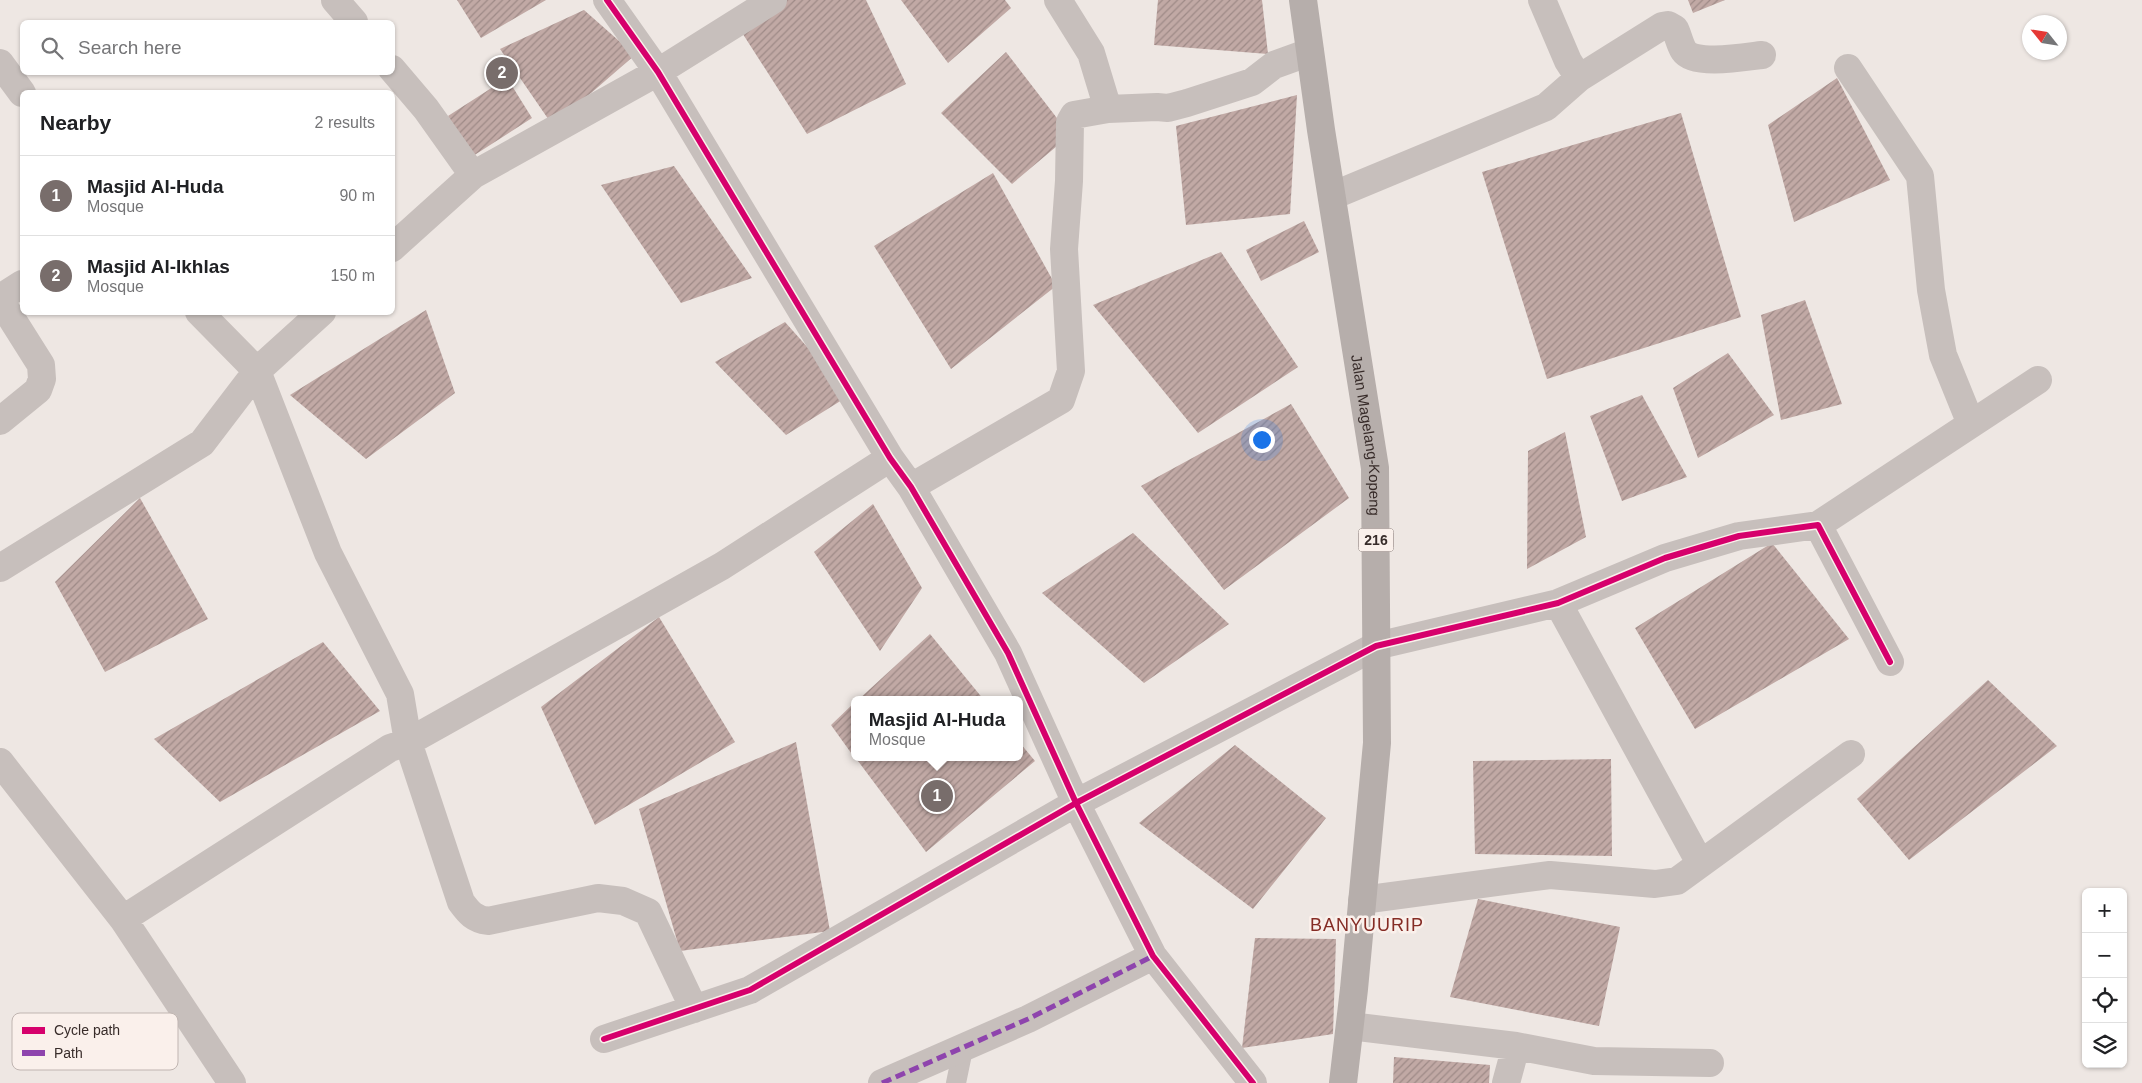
<!DOCTYPE html>
<html lang="en">
<head>
<meta charset="utf-8">
<style>
  body { margin:0; font-family:Arial,sans-serif; background:#f2f2f2; color:#202124 }
  .controls { position:absolute; right:15px; bottom:15px; display:grid; overflow:hidden; border-radius:8px; box-shadow:0 1px 4px #0004 }
  .controls button { width:45px; height:45px; display:grid; place-items:center; padding:0; border:0; border-bottom:1px solid #e0e0e0; background:#fff; color:#202124; font:25px sans-serif }
  .compass { position:absolute; left:2022px; top:15px; width:45px; height:45px; border-radius:50%; background:#fff; box-shadow:0 1px 4px #0004; rotate:300deg }
  .you { position:absolute; left:1261px; top:439px; width:18px; height:18px; margin:-12px; border:4px solid #fff; border-radius:50%; background:#1a73e8; box-shadow:0 0 0 8px #1a73e833 }
  .badge { display:grid; place-items:center; width:32px; height:32px; border-radius:50%; background:#786d6b; color:#fff; font-size:16px; font-weight:700 }
  .pin { position:absolute; translate:-50% -50%; border:2px solid #fff; box-shadow:0 1px 5px #0006 }
  .popup { position:absolute; left:851px; top:696px; width:172px; height:65px; box-sizing:border-box; display:grid; place-content:center; border-radius:8px; background:#fff; filter:drop-shadow(0 1px 4px #0005); font-size:16px; white-space:nowrap; color:#757577 }
  .popup b { font-size:19px; color:#202124 }
  .popup::after { content:''; position:absolute; left:50%; top:100%; margin-left:-10px; border:10px solid transparent; border-top-color:#fff }
  .list { margin:0; padding:0; list-style:none }
  h2 { display:flex; justify-content:space-between; align-items:center; height:65px; margin:0; padding:0 20px; font-size:21px }
  h2 small { font-size:16px; font-weight:400; color:#757577 }
  .list li { display:grid; grid-template-columns:32px 1fr auto; gap:15px; align-items:center; box-sizing:border-box; height:80px; padding:0 20px; border-top:1px solid #e0e0e0 }
  .list b { display:block; font-size:19px; white-space:nowrap }
  .list p { margin:0; font-size:16px; white-space:nowrap; color:#757577 }
  .list em { font-size:16px; font-style:normal; color:#757577 }
  .icon { flex:none; width:28px; height:28px; fill:none; stroke:currentColor; stroke-width:2; stroke-linecap:round; stroke-linejoin:round }
  .map { position:relative; flex:none; width:2142px; height:1083px; overflow:hidden }
  .search { position:absolute; background:#fff; box-shadow:0 1px 4px #0004; left:20px; top:20px; width:375px; height:55px; display:flex; align-items:center; gap:12px; box-sizing:border-box; padding:0 18px; border-radius:8px; color:#757577; font-size:19px }
  .panel { position:absolute; background:#fff; box-shadow:0 1px 4px #0004; left:20px; top:90px; width:375px; height:225px; border-radius:8px }
  .map>svg:first-child { display:block }
</style>
</head>
<body>
<div class="map">
<svg width="2142" height="1083" viewBox="0 0 2142 1083">
  <defs>
    <pattern id="building-hatch" width="6" height="6" patternUnits="userSpaceOnUse" patternTransform="scale(1.25)"><rect width="6" height="6" fill="#c1a9a5"/><path d="M-1 1l2-2M0 6l6-6M5 7l2-2" fill="none" stroke="#9e8a87"/></pattern>
  </defs>
  <rect width="100%" height="100%" fill="#eee7e3"/>
  <path fill="url(#building-hatch)" d="M457 0H546L481 38Z
    M787 0H866L906 84 807 134 739 28Z
    M901 0H1005L1011 8 948 63Z
    M1158 0H1262L1268 54 1154 45Z
    M1688 0H1725L1693 13Z
    M584 10 635 55 553 126 500 49Z
    M1006 52 1070 135 1012 184 941 113Z
    M507 78 532 118 473 156 448 116Z
    M1837 78 1890 180 1794 222 1768 125Z
    M1297 95 1290 214 1186 225 1176 126Z
    M1681 113 1741 317 1547 379 1482 172Z
    M674 166 752 278 681 303 601 185Z
    M993 173 1056 286 951 369 874 246Z
    M1304 221 1319 252 1261 281 1246 250Z
    M1221 252 1298 367 1198 433 1093 305Z
    M1805 300 1842 404 1781 420 1761 315Z
    M426 310 455 393 366 459 290 395Z
    M785 322 850 395 786 435 715 362Z
    M1728 353 1774 415 1698 458 1673 388Z
    M1642 395 1687 477 1622 501 1590 416Z
    M1291 404 1349 498 1224 590 1141 486Z
    M1565 432 1586 537 1527 569 1528 451Z
    M140 498 208 619 105 672 55 582Z
    M873 504 922 588 880 651 814 552Z
    M1133 533 1229 624 1144 683 1042 593Z
    M1772 543 1849 639 1695 729 1635 628Z
    M659 617 735 742 595 825 541 707Z
    M930 634 984 700H858Z
    M323 642 380 711 220 802 154 739Z
    M1988 680 2057 746 1909 860 1857 799Z
    M854 703V757L831 725Z
    M796 742 830 931 680 951 639 809Z
    M1020 743 1035 761 926 852 855 757H1020Z
    M1235 745 1326 818 1253 909 1139 823Z
    M1611 759 1612 856 1475 854 1473 761Z
    M1478 899 1620 927 1599 1026 1450 997Z
    M1255 938 1336 939 1333 1034 1242 1048Z
    M1394 1057 1490 1065 1489 1083H1393Z"/>
  <g fill="none" stroke-linecap="round" stroke-linejoin="round">
    <path stroke="#c7bfbc" stroke-width="20" d="M956 1083 963 1049"/>
    <path stroke="#c7bfbc" stroke-width="28" d="M335 0 354 22
      M607 0 658 72 890 458 911 487 1008 653 1076 803 1153 956 1253 1083
      M1542 0 1568 61 1579 78 1662 26 1668 25 1675 29C1678 35 1680 45 1684 51 1694 66 1745 57 1762 55
      M0 63 22 93
      M1848 68 1920 176 1931 290 1943 355 1971 424
      M392 69 426 109 473 175
      M1108 109 1157 107 1168 108 1187 103 1252 82 1274 65 1310 52
      M1332 196 1546 107 1579 78
      M392 248 473 175 658 72 773 0
      M0 298 22 284
      M0 300 41 365 42 379 38 390 0 421
      M911 487 1061 400 1071 371 1064 249 1069 181 1070 122 1074 115 1108 109 1091 53 1058 0
      M1818 525 2038 380
      M0 568 202 443 257 371 322 312
      M1558 603 1700 863
      M0 762 123 919 232 1083
      M1362 900 1550 875 1655 884 1677 881 1851 754
      M123 919 390 748 408 742 400 694 328 553 257 371 199 312
      M694 1009 648 912 623 901 598 898 488 921C474 919 469 913 461 902L408 742 722 566 890 458
      M1350 1026 1516 1046
      M604 1039 750 990 1076 803 1376 646 1558 603 1665 558 1739 536 1818 525 1890 662
      M882 1083 1028 1019 1153 956
      M1506 1083 1516 1046 1594 1061 1710 1063"/>
    <path stroke="#b6aeab" stroke-width="28" id="s1" d="M1303 0 1321 130 1375 468 1377 743 1354 989 1343 1083"/>
    <path stroke="#8e44ad" stroke-width="5" stroke-dasharray="10 5" stroke-linecap="butt" d="M882 1083 1028 1019 1153 956"/>
    <g stroke="#faf0eb" stroke-width="9">
      <path id="cycleway" d="M607 0 658 72 890 458 911 487 1008 653 1076 803 1153 956 1253 1083
        M604 1039 750 990 1076 803 1376 646 1558 603 1665 558 1739 536 1818 525 1890 662"/>
    </g>
    <use href="#cycleway" stroke="#d6006c" stroke-width="6"/>
  </g>
  <g text-anchor="middle" dominant-baseline="central" stroke-width="5" stroke-linejoin="round" paint-order="stroke">
    <rect fill="#faf0eb" stroke="#726764" stroke-width="1" x="1358.5" y="528.5" width="35" height="23" rx="4"/>
    <g font-size="14" font-weight="bold" fill="#382c2a">
      <text x="1376" y="540">216</text>
    </g>
    <g font-size="15" fill="#382c2a" stroke="#faf0eb">
      <text stroke="none"><textPath href="#s1" startOffset="440">Jalan Magelang-Kopeng</textPath></text>
    </g>
    <g font-size="18" letter-spacing="1" fill="#852c25" stroke="#faf0eb">
      <text x="1367" y="925">BANYUURIP</text>
    </g>
  </g>
  <rect x="12" y="1013" width="166" height="57" rx="8" fill="#faf0eb" stroke="#c0b5b1" stroke-width="1"/>
  <rect x="22" y="1027" width="23" height="7" fill="#d6006c"/>
  <rect x="22" y="1050" width="23" height="6" fill="#8e44ad"/>
  <g font-size="14" fill="#382c2a">
    <text x="54" y="1035">Cycle path</text>
    <text x="54" y="1058">Path</text>
  </g>
</svg>
<div class="controls">
<button>+</button>
<button>−</button>
<button><svg class="icon" aria-label="locate" viewBox="0 0 24 24"><circle cx="12" cy="12" r="6"/><path d="M12 2v4M12 18v4M2 12h4M18 12h4"/></svg></button>
<button><svg class="icon" aria-label="layers" viewBox="0 0 24 24"><path d="M12 4l9 5-9 5-9-5zM3 14l9 5 9-5"/></svg></button>
</div>
<svg class="compass" viewBox="-18 -18 36 36"><path d="M0-13l5 13h-10z" fill="#e53935"/><path d="M0 13l5-13h-10z" fill="#757577"/></svg>
<div class="you"></div>
<div class="pin badge" style="left:937px;top:796px">1</div>
<div class="popup"><b>Masjid Al-Huda</b>Mosque</div>
<div class="pin badge" style="left:502px;top:73px">2</div>
<div class="search"><svg class="icon" aria-label="search" viewBox="0 0 24 24"><circle cx="10" cy="10" r="6"/><path d="M15 15l6 6"/></svg>Search here</div>
<section class="panel">
<h2>Nearby<small>2 results</small></h2>
<ul class="list">
<li><span class="badge">1</span><div><b>Masjid Al-Huda</b><p>Mosque</p></div><em>90 m</em></li>
<li><span class="badge">2</span><div><b>Masjid Al-Ikhlas</b><p>Mosque</p></div><em>150 m</em></li>
</ul>
</section>
</div>
</body>
</html>
